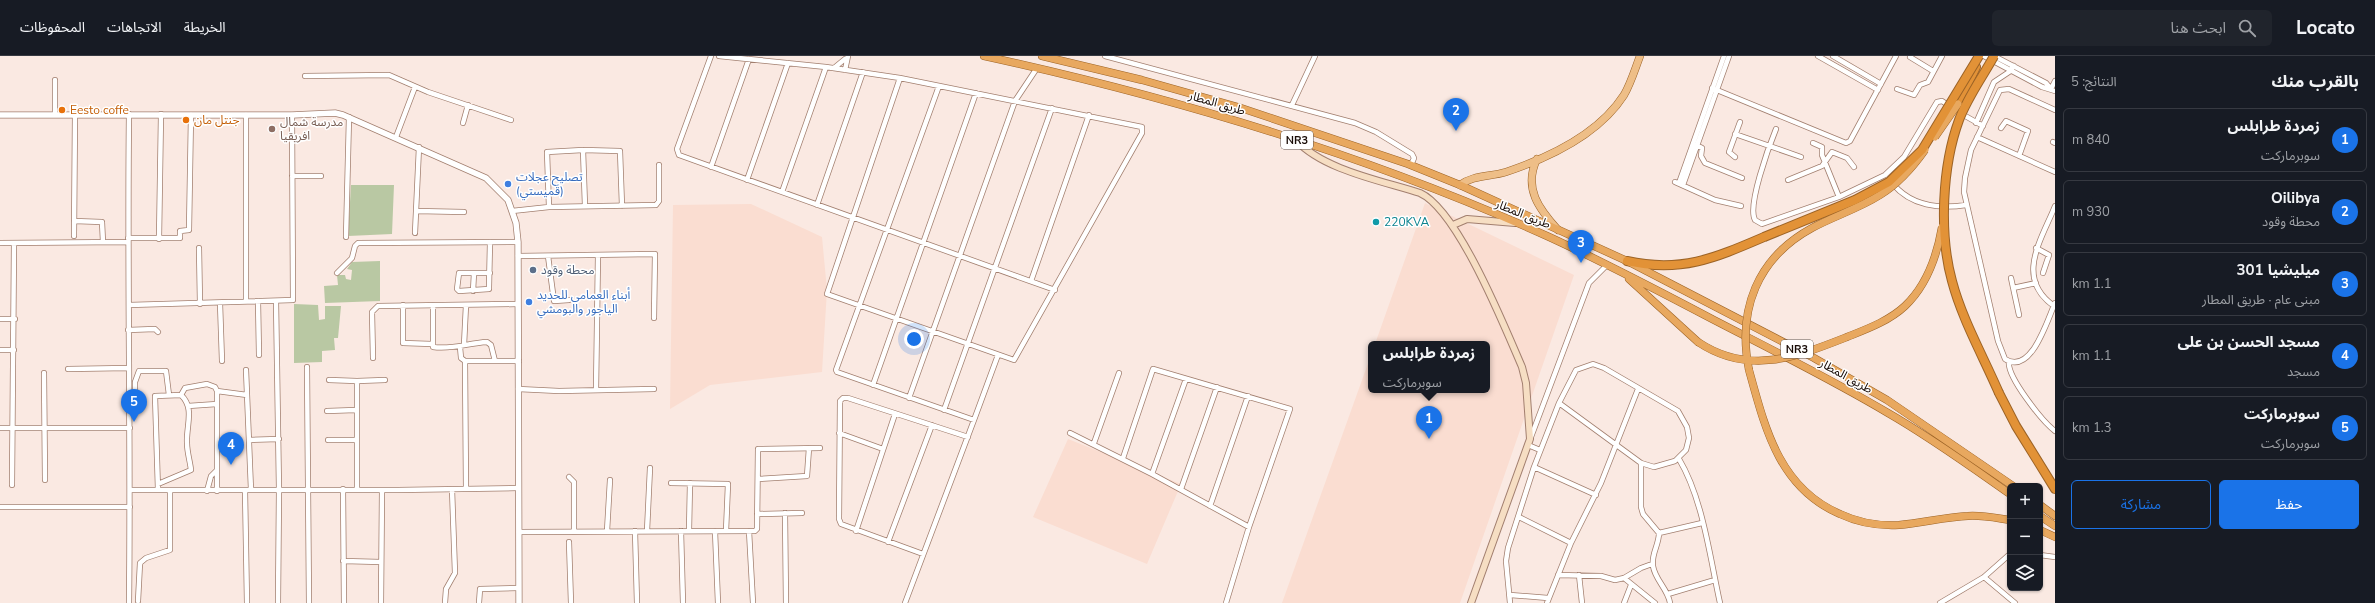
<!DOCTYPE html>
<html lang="ar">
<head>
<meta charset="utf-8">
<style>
  body { margin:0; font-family:"Nunito Sans","Noto Sans Arabic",sans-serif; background:#20242c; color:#f1f3f6; direction:rtl }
  .controls { position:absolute; right:12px; bottom:12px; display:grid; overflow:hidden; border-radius:6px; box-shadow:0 1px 3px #0004 }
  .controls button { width:36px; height:36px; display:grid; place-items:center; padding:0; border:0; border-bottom:1px solid #363941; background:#171b24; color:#f1f3f6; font:20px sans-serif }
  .you { position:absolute; left:914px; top:283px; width:14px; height:14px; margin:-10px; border:3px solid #fff; border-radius:50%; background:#1a73e8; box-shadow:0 0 0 6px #1a73e833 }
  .badge { display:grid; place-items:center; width:26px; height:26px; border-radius:50%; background:#1a73e8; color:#fff; font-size:13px; font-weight:700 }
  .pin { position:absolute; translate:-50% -33px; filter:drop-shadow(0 1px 2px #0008) }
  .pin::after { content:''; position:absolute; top:21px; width:14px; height:12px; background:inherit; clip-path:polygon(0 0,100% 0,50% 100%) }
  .popup { position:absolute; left:1368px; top:285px; width:122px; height:52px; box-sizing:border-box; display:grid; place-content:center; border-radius:6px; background:#171b24; filter:drop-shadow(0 1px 3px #0005); font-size:13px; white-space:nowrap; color:#9ea1a6 }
  .popup b { font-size:15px; color:#f1f3f6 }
  .popup::after { content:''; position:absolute; left:50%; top:100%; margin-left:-8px; border:8px solid transparent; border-top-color:#171b24 }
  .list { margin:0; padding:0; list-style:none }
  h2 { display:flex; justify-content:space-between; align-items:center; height:52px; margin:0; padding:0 16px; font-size:17px }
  h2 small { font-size:13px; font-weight:400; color:#9ea1a6 }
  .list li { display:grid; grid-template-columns:26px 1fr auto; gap:12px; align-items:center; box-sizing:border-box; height:64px; margin:0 8px 8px; padding:0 8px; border:1px solid #363941; border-radius:6px }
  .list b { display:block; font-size:15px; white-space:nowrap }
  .list p { margin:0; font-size:13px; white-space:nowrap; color:#9ea1a6 }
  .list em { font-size:13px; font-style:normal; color:#9ea1a6 }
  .actions { display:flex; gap:8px; padding:12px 16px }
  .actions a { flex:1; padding:9px 0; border:1px solid #1a73e8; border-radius:6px; text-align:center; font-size:14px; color:#1a73e8 }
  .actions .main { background:#1a73e8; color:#fff }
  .icon { flex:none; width:22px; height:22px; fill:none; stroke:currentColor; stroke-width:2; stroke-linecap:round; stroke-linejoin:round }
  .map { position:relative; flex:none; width:2055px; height:547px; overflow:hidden; direction:ltr }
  header { display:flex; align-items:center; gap:24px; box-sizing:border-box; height:56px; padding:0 20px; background:#171b24; border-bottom:1px solid #363941 }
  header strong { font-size:19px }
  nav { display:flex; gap:22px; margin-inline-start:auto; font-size:14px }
  .search { width:280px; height:36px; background:#20242c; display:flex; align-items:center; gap:10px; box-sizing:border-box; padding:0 14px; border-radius:6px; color:#9ea1a6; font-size:15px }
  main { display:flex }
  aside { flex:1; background:#171b24 }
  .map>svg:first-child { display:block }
</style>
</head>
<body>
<header>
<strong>Locato</strong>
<div class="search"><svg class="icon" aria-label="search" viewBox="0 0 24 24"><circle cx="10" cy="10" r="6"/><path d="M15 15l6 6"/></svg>ابحث هنا</div>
<nav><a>الخريطة</a><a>الاتجاهات</a><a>المحفوظات</a></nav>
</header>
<main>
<aside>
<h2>بالقرب منك<small>النتائج: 5</small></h2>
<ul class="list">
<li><span class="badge">1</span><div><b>زمردة طرابلس</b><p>سوبرماركت</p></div><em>840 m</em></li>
<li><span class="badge">2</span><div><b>Oilibya</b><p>محطة وقود</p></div><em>930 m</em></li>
<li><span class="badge">3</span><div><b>ميليشيا 301</b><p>مبنى عام · طريق المطار</p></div><em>1.1 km</em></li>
<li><span class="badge">4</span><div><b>مسجد الحسن بن على</b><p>مسجد</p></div><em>1.1 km</em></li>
<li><span class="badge">5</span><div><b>سوبرماركت</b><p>سوبرماركت</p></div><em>1.3 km</em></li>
</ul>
<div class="actions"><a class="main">حفظ</a><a>مشاركة</a></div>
</aside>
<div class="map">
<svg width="2055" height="547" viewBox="0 0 2055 547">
  <rect width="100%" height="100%" fill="#fae9e2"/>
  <path fill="#faddd1" d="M1425 147 1574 219 1460 547H1282L1371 299V334H1487V288H1375Z
    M751 148 822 181 827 234 822 316 710 329 670 353 673 149Z
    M1068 383 1181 428 1147 508 1033 461Z"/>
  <path fill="#b9c8a3" d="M351 129H394L392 178 348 180Z
    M380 205V245L325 247 324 230 338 229 337 219H345L346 223 351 224 352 214 347 213 352 206Z
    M294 248 318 249 319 264 325 263V250H341L338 282H334L335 294 322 295V306L294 307Z"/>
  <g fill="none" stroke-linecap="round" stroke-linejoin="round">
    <g stroke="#a27f6f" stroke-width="6">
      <path id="minor" d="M711 0 677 93 679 99 1055 234
        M719 0 826 11 900 22 1142 71V77L1014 304 827 238 900 22
        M1105 0 1355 67 1376 76 1412 98 1414 102 1411 109
        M1818 0 1878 34
        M1833 0 1881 28
        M1984 0 2042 31 2055 35
        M1994 0 2046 27 2051 33
        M1910 1 1933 15
        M834 12 845 3
        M845 14 848 0
        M305 20 389 19 428 36 511 64
        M55 24V58
        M939 30 836 314 837 316 974 364 998 299
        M1712 32 1846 87 1850 85 1896 0
        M1897 33 1914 39 1920 29 1928 26 1942 0
        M2051 33 2055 25
        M1292 49 1315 0
        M2055 54 2009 33 2000 34 1971 94 1965 122 1964 136 1998 285 2005 303C2031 320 2047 265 2055 247
        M1960 57 1983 70
        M129 58C127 221 131 384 129 547
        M246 59V245
        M463 67 468 49
        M1976 67 1994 26 2009 16 2014 10
        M2001 72 2006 65 2028 75 2019 100
        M1776 73C1769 90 1747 150 1755 164L1762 168 1839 141 1885 119 1904 101 1937 46 1942 45 1951 51
        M1735 78 1801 101
        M396 81 415 31
        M1977 81 2055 116
        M2053 86 2055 87
        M1813 87 1822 91V99L1839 141
        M1696 89 1702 92 1701 100 1705 107 1742 122
        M583 94 585 150
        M1735 101 1729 96 1740 66
        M711 111 749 3
        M292 120H321
        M747 124 788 7
        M1788 124 1822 110 1832 96 1847 102 1854 111
        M1675 126 1715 144 1741 150
        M1679 127 1724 0
        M1893 128C1911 150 1940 153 1966 149
        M1683 129 1729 0
        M782 136 826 11
        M817 149 863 16
        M549 151 547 96 583 94 620 95 622 150
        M416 155 464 156
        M512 155 549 151 656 149 659 145V109
        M74 165 102 166 103 186
        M415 177 419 91
        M74 180 75 58
        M346 181 349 61
        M128 182H180V175L189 174 191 59
        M159 183 161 58
        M0 187 128 186
        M199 192 200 248
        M2036 192 2049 199 2043 217
        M518 200 655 198 654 262
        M548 200 554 245 569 244
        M337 217 352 202 355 190 358 187 518 186
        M490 217H459L457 233 459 235 489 233V231L490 186
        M2011 222 2019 259
        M1031 225 1089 59
        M2013 232 2036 227
        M473 235 474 217
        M258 245 259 299
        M276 245 279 434 278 547
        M220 247 222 305
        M129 249 293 244 292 59
        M403 249V287L432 288
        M433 249V291C452 294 468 287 487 286L491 289 495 305
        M2054 250C2014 222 2042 183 2055 150
        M0 263H15
        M128 274 155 273 158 276
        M464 289 466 249
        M460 291 461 302 465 305
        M0 294H14
        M373 302 372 256 378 250 518 248
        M2009 305C2006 320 2043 366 2055 375
        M1593 308 1604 312 1678 355 1687 371 1689 382 1686 394 1675 405 1654 411 1641 407 1559 347 1576 314Z
        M307 311 309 547
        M68 313 128 312
        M246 314 251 434
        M44 317 45 424
        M329 324 357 325
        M873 329 976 37
        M518 333 559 335 654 333
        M596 334 598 199
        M181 339 185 332 207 328 215 331 217 335
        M909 342 1015 45 1037 12
        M188 350 217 348
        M944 354 1052 52
        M327 355 356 354
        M130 357 135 355V326L139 315H166L169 339
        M0 372H130
        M839 377 883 393
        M1070 377 1152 418 1249 471
        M1531 381 1589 227 1607 209
        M249 384 279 383
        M328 384H356
        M1094 387 1119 317
        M1528 389 1540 394
        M1123 402 1153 313 1290 353 1249 471 1226 547
        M1679 403C1703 443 1710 502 1720 547
        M1641 407V451L1643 458 1659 477C1659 489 1651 498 1653 510 1655 524 1668 533 1670 547
        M1534 411 1596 439
        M217 414V435
        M1152 418 1186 323
        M569 421 574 426V476
        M758 423 807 420 809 392
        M671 427 728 428 726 475
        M158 428 191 414C190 405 187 396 187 387 186 370 195 352 181 339L155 340 158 434
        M12 429 14 188
        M343 433 344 547
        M357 433V325L385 324
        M466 433 465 305H519
        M1181 433 1217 331
        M131 434H398L518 432
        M245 434 247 547
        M207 435 211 420 217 414V335L247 339
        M1210 450 1248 340
        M0 451H130
        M785 457 786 547
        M757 458 802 457
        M1519 461 1571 487
        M607 475 610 424
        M635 475 637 547
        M647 475 650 412
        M681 475 683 547
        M689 475 690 427
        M715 475 718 547
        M749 475 753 547
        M856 475 895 358
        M519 476 755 475 757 473 758 393 820 392
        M1659 477 1702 467
        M569 486 571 547
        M888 486 932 369
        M923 498 841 468 839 463 840 345 843 342H848L968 381
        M2040 499 2055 501
        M343 505 381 506
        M1558 519 1601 520 1615 524 1624 522 1641 512 1652 508
        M1579 519 1582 547
        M1984 521 2015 547
        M1624 522 1655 547
        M1668 538 1715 524
        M1510 539 1548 542
        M138 545 140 507 146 502 170 494V434
        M381 547 382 434
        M445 547 446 533 455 517 452 433
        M479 547 480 533 518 532
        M905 547 974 364
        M1510 547 1506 505 1508 492 1534 411 1559 347
        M1547 547 1571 487 1601 427 1638 333
        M1624 547 1631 529
        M1940 547 1984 521 2010 498"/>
    </g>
    <g stroke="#a27f6f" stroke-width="7">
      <path id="tertiary" d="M0 59H292L335 57 343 59 486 122 508 144 516 167 518 186 519 547"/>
    </g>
    <g stroke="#a27f6f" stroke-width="8">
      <path id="secondary" d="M1296 84C1323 114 1383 125 1420 137 1458 154 1505 272 1522 311L1526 327 1530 383 1471 547
        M1453 169 1467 163 1515 167"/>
    </g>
    <g stroke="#9c6326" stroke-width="8">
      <path id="primary" d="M1537 103C1523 132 1539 153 1558 174
        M1460 129C1473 119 1490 121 1506 116 1548 102 1599 78 1624 39 1631 27 1635 13 1640 0"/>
    </g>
    <g stroke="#9c6326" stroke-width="8">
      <path id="trunk" d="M984 0C1177 42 1367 99 1547 180 1604 206 1659 235 1714 264 1772 294 1831 323 1888 357 1930 381 1970 410 2010 438
        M1042 0 1142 24 1238 51 1408 108 1460 129 1627 205 1814 302 1887 344 2013 430
        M1629 223 1698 286
        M1749 314C1765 372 1779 432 1840 458 1859 467 1879 470 1899 469 1922 467 1945 461 1968 460 1982 459 1996 462 2010 464
        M2040 449 2055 460
        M2040 460 2055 470
        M2040 474 2055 481"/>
    </g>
    <g stroke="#9c6326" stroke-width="10">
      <path id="motorway" d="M1958 48 1976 11
        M1627 205C1681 217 1715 202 1764 181
        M1999 337 2016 370 2055 433"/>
    </g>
    <use href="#minor" stroke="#fff" stroke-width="4.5"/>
    <use href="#tertiary" stroke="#fff" stroke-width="5.5"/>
    <use href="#secondary" stroke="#f6dec3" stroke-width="6"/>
    <use href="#primary" stroke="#eebe87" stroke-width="7"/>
    <use href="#trunk" stroke="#e8a85f" stroke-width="7"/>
    <use href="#motorway" stroke="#e29237" stroke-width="8"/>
    <g stroke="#9c6326" stroke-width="8" stroke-linecap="butt">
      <path id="trunk-bridge" d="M1935 81 1958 48
        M1698 286C1749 320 1796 301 1847 281 1867 273 1889 265 1905 250 1927 229 1937 200 1942 171
        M1749 314C1737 254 1757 202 1812 172 1834 160 1858 153 1880 139 1898 128 1913 111 1925 94"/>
    </g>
    <g stroke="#9c6326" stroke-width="10" stroke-linecap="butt">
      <path id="motorway-bridge" d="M1994 0C1983 20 1967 42 1959 64 1942 110 1939 178 1952 225 1962 263 1983 300 1999 337
        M1764 181 1855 144 1889 126 1922 94 1979 0"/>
    </g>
    <use href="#trunk-bridge" stroke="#e8a85f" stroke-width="7"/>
    <use href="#motorway-bridge" stroke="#e29237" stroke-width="8"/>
  </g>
  <g fill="#e8710a" stroke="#fff" stroke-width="1.5">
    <circle cx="62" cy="54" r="4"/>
    <circle cx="186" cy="64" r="4"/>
  </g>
  <circle fill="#8d6e63" stroke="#fff" stroke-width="1.5" cx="272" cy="73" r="4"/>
  <g fill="#3f7fe0" stroke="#fff" stroke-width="1.5">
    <circle cx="508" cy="128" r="4"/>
    <circle cx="529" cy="246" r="4"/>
  </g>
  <circle fill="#0f9aa8" stroke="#fff" stroke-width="1.5" cx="1376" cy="166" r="4"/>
  <circle fill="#5c6f8a" stroke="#fff" stroke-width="1.5" cx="533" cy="214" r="4"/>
  <g text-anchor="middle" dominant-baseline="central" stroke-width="3" stroke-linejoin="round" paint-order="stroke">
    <g fill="#fff" stroke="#5e5551" stroke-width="1">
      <rect x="1281" y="75" width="32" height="18" rx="3"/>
      <rect x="1781" y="284" width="32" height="18" rx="3"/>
    </g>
    <g font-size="11" font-weight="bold" fill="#190c07">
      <text x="1297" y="84">NR3</text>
      <text x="1797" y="293">NR3</text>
    </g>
    <g font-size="12" fill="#190c07" stroke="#fff">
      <text transform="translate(1217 47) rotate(16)">طريق المطار</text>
      <text transform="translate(1523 158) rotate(22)">طريق المطار</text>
      <text transform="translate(1846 320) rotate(29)">طريق المطار</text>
    </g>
    <g font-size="12" fill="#c56008" stroke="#fff" text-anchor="start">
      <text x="70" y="54">Eesto coffe</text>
      <text x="194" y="64">جنتل مان</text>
    </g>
    <g font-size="12" fill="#785e54" stroke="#fff" text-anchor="start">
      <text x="280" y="66">مدرسة شمال<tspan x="280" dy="14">افريقيا</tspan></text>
    </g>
    <g font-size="12" fill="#366cbe" stroke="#fff" text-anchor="start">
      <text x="516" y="121">تصليح عجلات<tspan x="516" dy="14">(قميستي)</tspan></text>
      <text x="537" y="239">أبناء العمامي للحديد<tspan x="537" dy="14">الياجور والبومشي</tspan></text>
    </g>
    <g font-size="12" fill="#0d838f" stroke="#fff" text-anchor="start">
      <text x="1384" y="166">220KVA</text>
    </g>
    <g font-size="12" fill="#4e5e75" stroke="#fff" text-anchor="start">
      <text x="541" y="214">محطة وقود</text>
    </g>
  </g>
</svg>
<div class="controls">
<button>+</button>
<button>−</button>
<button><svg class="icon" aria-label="layers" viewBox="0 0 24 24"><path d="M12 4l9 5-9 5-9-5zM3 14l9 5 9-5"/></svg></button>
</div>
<div class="you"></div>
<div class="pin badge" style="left:1429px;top:383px">1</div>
<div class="popup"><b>زمردة طرابلس</b>سوبرماركت</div>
<div class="pin badge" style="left:1456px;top:75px">2</div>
<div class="pin badge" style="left:1581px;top:207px">3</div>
<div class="pin badge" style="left:231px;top:409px">4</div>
<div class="pin badge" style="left:134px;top:366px">5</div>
</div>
</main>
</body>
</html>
